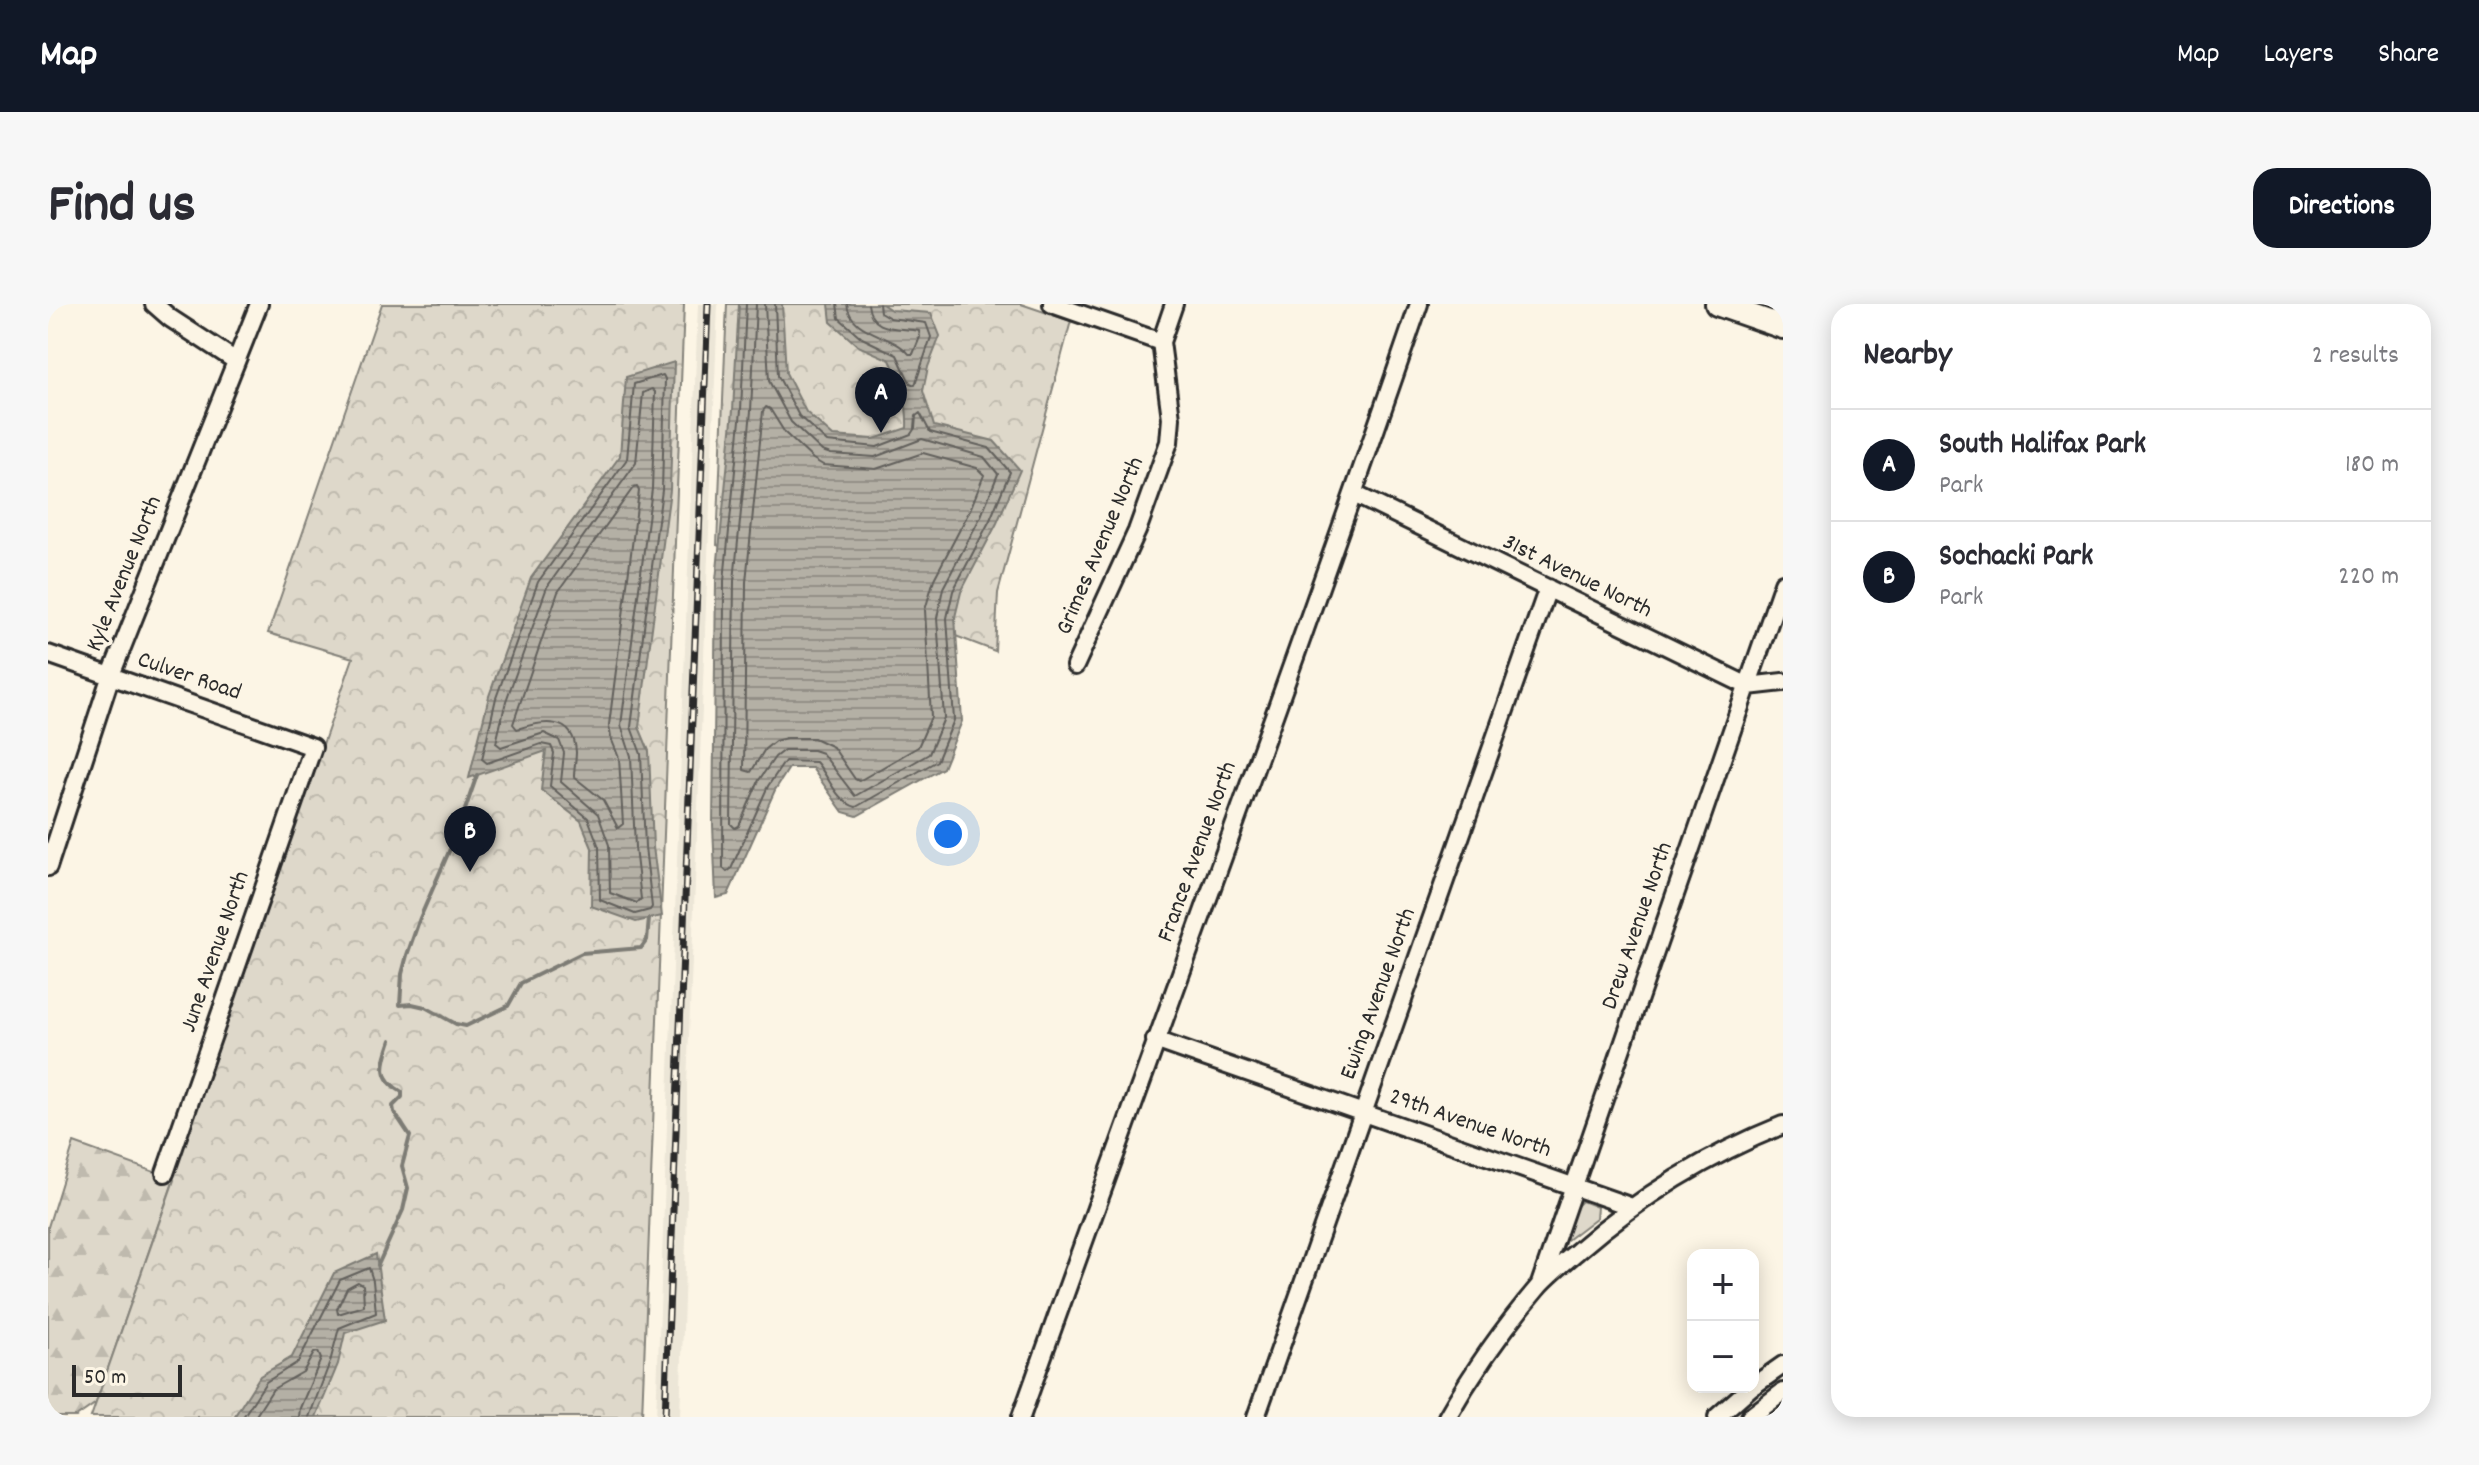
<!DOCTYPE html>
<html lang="en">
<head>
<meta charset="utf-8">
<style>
  body { margin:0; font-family:Dekko,sans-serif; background:#f7f7f7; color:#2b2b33 }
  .controls { position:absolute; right:24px; bottom:24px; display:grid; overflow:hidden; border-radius:16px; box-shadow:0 4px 20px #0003 }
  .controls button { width:72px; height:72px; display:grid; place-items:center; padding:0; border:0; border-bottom:2px solid #e1e1e2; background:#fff; color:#2b2b33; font:40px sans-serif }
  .scale { position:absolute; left:24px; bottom:20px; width:110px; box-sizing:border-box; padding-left:8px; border:4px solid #2b2b2b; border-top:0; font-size:22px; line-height:28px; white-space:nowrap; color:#2b2b2b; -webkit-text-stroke:6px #fcf5e5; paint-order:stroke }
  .you { position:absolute; left:900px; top:530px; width:28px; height:28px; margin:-20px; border:6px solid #fff; border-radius:50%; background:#1a73e8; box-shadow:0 0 0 12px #1a73e833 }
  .badge { display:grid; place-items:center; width:52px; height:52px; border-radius:50%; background:#111827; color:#fff; font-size:26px; font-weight:700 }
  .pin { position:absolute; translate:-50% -66px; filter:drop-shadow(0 2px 4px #0008) }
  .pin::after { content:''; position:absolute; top:42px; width:28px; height:24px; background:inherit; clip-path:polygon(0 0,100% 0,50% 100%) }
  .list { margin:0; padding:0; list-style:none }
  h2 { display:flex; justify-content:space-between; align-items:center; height:104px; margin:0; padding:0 32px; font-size:34px }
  h2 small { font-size:26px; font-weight:400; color:#7c7c81 }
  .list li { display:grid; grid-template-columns:52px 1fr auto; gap:24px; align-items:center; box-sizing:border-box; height:112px; padding:0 32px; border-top:2px solid #e1e1e2 }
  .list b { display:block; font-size:30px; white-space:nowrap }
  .list p { margin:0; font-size:26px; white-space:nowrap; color:#7c7c81 }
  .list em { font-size:26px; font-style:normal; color:#7c7c81 }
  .map { position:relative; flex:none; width:1735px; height:1113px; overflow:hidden; border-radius:24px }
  header { display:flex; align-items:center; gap:48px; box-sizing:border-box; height:112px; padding:0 40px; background:#111827; color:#fff }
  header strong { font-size:38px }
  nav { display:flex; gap:44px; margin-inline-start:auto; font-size:28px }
  .intro { display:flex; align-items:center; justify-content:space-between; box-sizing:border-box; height:192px; padding:0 48px }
  h1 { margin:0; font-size:56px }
  .button { padding:20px 36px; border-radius:24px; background:#111827; color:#fff; font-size:28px; font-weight:700 }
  main { display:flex; gap:48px; padding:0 48px }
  aside { flex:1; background:#fff; border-radius:24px; box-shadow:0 4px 20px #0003 }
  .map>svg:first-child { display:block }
</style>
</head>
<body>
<header>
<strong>Map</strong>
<nav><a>Map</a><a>Layers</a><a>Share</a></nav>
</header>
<div class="intro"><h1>Find us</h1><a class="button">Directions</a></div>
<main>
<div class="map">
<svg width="1735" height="1113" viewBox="0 0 1735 1113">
  <defs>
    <pattern id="forest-firs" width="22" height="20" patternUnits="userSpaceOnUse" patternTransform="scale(2)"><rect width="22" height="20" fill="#ded8ca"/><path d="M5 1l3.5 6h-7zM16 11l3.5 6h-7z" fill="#bfbaae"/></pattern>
    <pattern id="park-crowns" width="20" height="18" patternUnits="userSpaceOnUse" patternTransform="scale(2)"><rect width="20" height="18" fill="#ded8ca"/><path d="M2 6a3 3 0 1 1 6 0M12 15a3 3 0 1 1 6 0" fill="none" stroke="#bfbaae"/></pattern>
    <pattern id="water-rules" width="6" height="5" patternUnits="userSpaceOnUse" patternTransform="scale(2)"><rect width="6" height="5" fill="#b4b0a5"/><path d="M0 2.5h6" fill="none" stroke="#938f87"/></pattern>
  </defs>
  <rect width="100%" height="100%" fill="#fcf5e5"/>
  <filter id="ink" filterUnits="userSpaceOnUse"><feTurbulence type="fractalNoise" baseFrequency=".0125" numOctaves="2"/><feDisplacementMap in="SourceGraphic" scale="16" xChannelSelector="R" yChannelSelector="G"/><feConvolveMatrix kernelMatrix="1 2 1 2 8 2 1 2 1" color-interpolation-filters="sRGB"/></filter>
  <g filter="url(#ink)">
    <path fill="#ece6d7" d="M650 0H670L639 780V905L632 1113H608Z"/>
    <path fill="#ded8ca" stroke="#84827a" stroke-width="2" d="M1534 897 1549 903 1548 914 1519 936 1516 933 1527 904Z"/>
    <path fill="url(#forest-firs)" stroke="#84827a" stroke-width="2" d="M26 839 126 875 48 1099 28 1113H0V923Z"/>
    <path fill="url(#park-crowns)" stroke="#84827a" stroke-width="2" d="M334 0H636L594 1113H43L126 876 124 874 305 354 220 329Z
      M679 0H973L1023 17 950 289 947 347 669 241Z"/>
    <path fill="url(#water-rules)" stroke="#7d7b74" stroke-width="2" d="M691 0H734L738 69 758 108 785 132 826 135 859 124C860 98 853 79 842 56L810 42 783 18 781 0H834L843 6 883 9 892 32 880 63 875 87 886 122 946 137 972 166 949 219 913 288 907 313 914 417 895 464 809 512 795 508 764 464H741L727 486 680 591 668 594 665 521 668 276 685 106Z
      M626 58 622 186 591 423 601 447 605 543 614 612 588 618 543 602 544 544 533 517 493 486 498 447 421 474 441 392 483 274 572 152 578 73Z
      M328 950 337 1016 297 1029 290 1060 268 1113H186L212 1072 244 1053 286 969Z"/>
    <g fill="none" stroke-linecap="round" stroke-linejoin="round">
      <path stroke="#62605c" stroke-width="2" d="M698 0 693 106 676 277 675 564 679 568 683 565 720 482 737 457 768 458C781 472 788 498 808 503L889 457 906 416 899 314 905 287 942 216 962 168 941 144 882 128 872 109 868 112 867 124 863 130 829 143 779 138 751 112 730 72 727 0
        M708 0 703 107 686 277 683 520 687 524 691 522 711 476 727 453 736 446H765L774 449 807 492 881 450 896 414 889 314 895 284 933 212 950 170 936 153 874 135 827 153 783 150 774 147 743 118 721 77 717 0
        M789 0 791 14 814 34 849 51 862 79 867 81 883 33 878 19 842 14 832 8 831 0
        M799 0C802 30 845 30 861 50H865L872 33 871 27C850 23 823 29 820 0
        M615 71 617 75 614 186 583 423 593 450 597 543 604 603 602 606 587 610 552 596 551 543 540 514 502 482 506 449 503 442 493 440 439 459 434 455 448 394 490 278 579 155 586 80Z
        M604 85 607 88 604 185 573 421 583 452 587 544 593 595 589 599 562 589 561 541 550 510 513 478 516 449 511 436 496 429 453 443 448 439 458 397 499 283 588 159 595 89Z
        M718 103 722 105 737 129 765 155 775 161 828 165 875 149 929 164 936 171 922 206 886 275 877 306 883 413 870 443 811 477 807 475 785 443 766 434H738L727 437 717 445 703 468 696 466 698 278 715 107Z
        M589 183 591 187 561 421 563 434 571 454 575 520 570 524 555 496 526 473C526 465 528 456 528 448 526 411 493 417 469 425L465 420 510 288 585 184Z
        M310 978 315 981 316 1002 290 1010 289 1005 299 984Z
        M195 1113 218 1078 250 1058 292 976 321 964 325 977 328 1009 291 1024 282 1058 261 1113
        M207 1113 225 1085 255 1068 266 1049 270 1048 273 1055 252 1104 251 1113"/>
      <path stroke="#7d7b74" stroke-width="4" d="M429 471 409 529 372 614 359 651 354 670 352 701 364 700 377 703 408 720 418 722 460 702 473 679 534 649 593 644 599 636 601 615
        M330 961 355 906 360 884 354 862 362 832 346 808 345 802 354 793V788C329 774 335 760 343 736"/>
      <g stroke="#2b2b2b" stroke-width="22">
        <path id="street" d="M106 0 122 14 188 57
          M1004 0 1113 38
          M1306 190 1700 382 1735 378
          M0 350 265 443 117 869
          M1027 362 1089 227 1121 138 1123 114 1113 38 1126 0
          M0 563 63 371 211 0
          M1107 736 1584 903
          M1492 980 1735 279
          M1705 1082 1735 1061
          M973 1113C1105 742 1243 373 1371 0
          M1208 1113 1500 284
          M1399 1113C1425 1067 1457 1022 1491 982 1503 969 1518 957 1532 945 1593 892 1660 851 1735 821
          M1669 1113 1703 1083
          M1702 1113 1735 1088"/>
      </g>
      <g stroke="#2b2b2b" stroke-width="28">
        <path id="secondary" d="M1669 0 1735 23"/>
      </g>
      <use href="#street" stroke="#fcf5e5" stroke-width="16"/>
      <use href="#secondary" stroke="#fcf5e5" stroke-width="22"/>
      <g stroke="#2b2b2b" stroke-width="7">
        <path id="rail" d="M617 1113 660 0"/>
      </g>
      <use href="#rail" stroke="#fcf5e5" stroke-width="4" stroke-dasharray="12" stroke-linecap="butt"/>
    </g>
  </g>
  <g text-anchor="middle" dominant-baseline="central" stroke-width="7" stroke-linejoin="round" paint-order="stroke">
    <g font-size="24" fill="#2b2b2b" stroke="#fcf5e5">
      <text transform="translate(1053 242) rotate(-67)">Grimes Avenue North</text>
      <text transform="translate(77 270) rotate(-68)">Kyle Avenue North</text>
      <text transform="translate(1529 273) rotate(26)">31st Avenue North</text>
      <text transform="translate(141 373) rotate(19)">Culver Road</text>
      <text transform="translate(1150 548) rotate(-70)">France Avenue North</text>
      <text transform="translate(1590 622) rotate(-71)">Drew Avenue North</text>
      <text transform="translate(168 648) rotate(-71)">June Avenue North</text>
      <text transform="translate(1331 690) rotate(-70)">Ewing Avenue North</text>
      <text transform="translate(1422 820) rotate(19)">29th Avenue North</text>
    </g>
  </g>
</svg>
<div class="controls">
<button>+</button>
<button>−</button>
</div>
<div class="scale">50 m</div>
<div class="you"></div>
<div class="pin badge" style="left:833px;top:129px">A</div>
<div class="pin badge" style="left:422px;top:568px">B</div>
</div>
<aside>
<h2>Nearby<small>2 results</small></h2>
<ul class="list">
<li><span class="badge">A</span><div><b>South Halifax Park</b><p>Park</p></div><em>180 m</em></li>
<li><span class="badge">B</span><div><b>Sochacki Park</b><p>Park</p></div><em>220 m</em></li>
</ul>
</aside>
</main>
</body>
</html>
